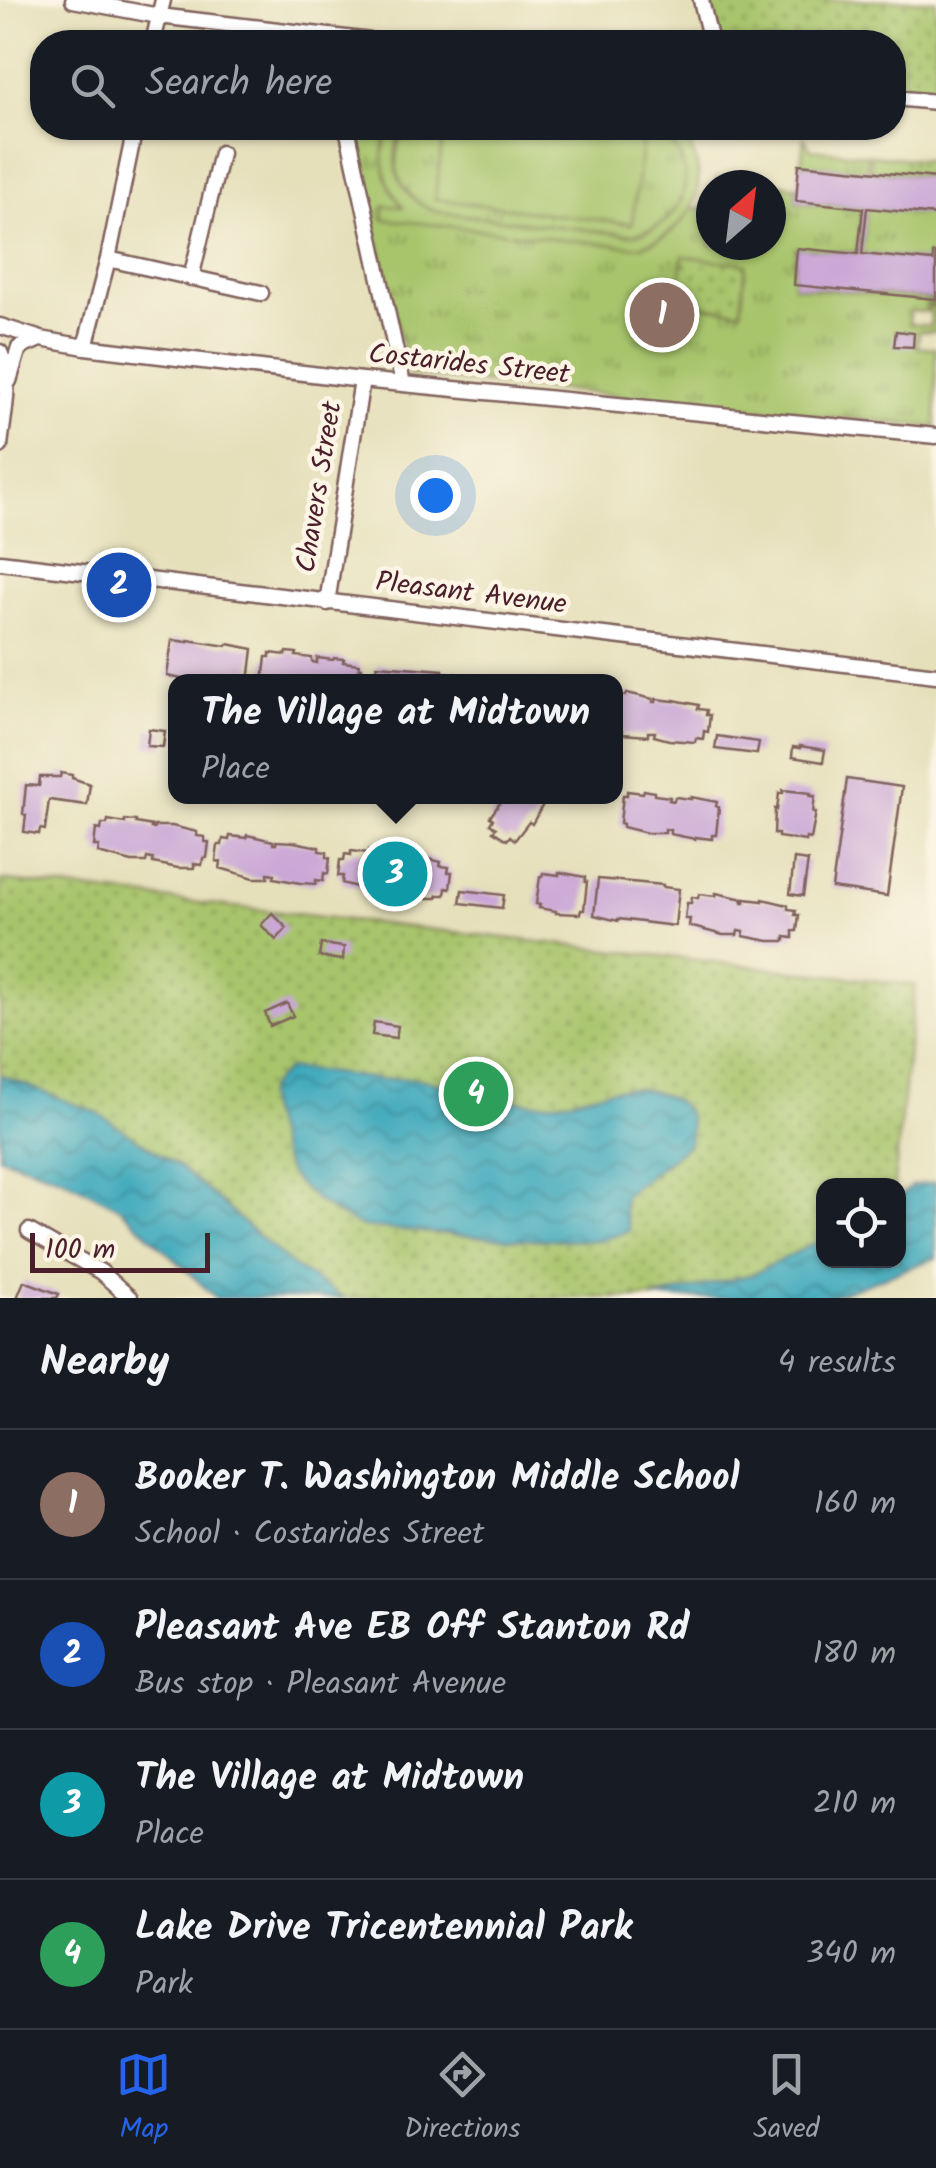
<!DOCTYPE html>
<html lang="en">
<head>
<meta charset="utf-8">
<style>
  body { margin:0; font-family:Kalam,sans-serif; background:#242831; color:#f1f3f6 }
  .controls { position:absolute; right:30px; bottom:30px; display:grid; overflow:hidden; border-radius:20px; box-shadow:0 2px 8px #0004 }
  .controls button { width:90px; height:90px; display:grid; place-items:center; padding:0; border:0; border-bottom:2px solid #363941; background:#171b24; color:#f1f3f6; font:50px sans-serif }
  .compass { position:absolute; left:696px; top:170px; width:90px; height:90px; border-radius:50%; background:#171b24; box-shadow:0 2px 8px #0004; rotate:28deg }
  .scale { position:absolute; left:30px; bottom:25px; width:180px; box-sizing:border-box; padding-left:10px; border:5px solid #4a1f2b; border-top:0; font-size:28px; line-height:35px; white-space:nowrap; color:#4a1f2b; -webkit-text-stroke:8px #fcf5e5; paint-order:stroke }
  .you { position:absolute; left:435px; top:495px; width:35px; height:35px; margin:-25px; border:8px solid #fff; border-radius:50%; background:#1a73e8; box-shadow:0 0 0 15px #1a73e833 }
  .badge { display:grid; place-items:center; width:65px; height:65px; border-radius:50%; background:#2563eb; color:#fff; font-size:32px; font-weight:700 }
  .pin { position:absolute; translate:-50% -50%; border:5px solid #fff; box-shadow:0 2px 10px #0006 }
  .popup { position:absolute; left:168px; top:674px; width:455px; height:130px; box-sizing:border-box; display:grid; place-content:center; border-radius:20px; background:#171b24; filter:drop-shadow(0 2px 8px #0005); font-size:32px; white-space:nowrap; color:#9ea1a6 }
  .popup b { font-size:38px; color:#f1f3f6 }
  .popup::after { content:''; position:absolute; left:50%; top:100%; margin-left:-20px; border:20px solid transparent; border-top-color:#171b24 }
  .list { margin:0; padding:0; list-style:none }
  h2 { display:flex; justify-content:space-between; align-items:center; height:130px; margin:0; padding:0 40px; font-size:42px }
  h2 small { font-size:32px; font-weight:400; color:#9ea1a6 }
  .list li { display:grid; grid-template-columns:65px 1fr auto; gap:30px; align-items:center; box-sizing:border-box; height:150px; padding:0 40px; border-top:2px solid #363941 }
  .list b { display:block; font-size:38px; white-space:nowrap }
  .list p { margin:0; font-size:32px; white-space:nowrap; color:#9ea1a6 }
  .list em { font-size:32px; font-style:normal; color:#9ea1a6 }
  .icon { flex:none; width:55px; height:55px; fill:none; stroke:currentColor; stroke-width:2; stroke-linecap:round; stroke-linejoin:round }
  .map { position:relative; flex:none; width:936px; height:1298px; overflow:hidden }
  .search { position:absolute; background:#171b24; box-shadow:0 2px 8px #0004; left:30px; right:30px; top:30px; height:110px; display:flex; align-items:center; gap:25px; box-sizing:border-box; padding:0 35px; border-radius:40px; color:#9ea1a6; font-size:38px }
  .sheet { height:730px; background:#171b24 }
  nav { display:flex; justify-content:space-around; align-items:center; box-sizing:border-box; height:140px; border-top:2px solid #363941; background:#171b24; font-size:28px; color:#9ea1a6 }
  nav a { display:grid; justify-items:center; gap:5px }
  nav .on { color:#2563eb }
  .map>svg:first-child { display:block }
</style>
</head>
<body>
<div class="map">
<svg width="936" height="1298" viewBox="0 0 936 1298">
  <defs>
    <pattern id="grass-tufts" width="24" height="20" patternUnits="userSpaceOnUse" patternTransform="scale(2.5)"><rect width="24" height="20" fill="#a8c56c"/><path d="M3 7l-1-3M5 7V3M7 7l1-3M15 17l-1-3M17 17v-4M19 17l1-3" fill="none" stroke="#8b9f59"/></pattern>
    <pattern id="park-dots" width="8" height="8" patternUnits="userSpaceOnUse" patternTransform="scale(2.5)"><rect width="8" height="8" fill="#a8c56c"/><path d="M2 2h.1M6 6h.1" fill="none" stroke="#8b9f59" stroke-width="1.8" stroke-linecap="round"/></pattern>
    <pattern id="water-waves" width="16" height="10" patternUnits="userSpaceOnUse" patternTransform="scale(2.5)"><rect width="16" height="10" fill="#3da9bc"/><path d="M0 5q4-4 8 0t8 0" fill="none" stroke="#358999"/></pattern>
  </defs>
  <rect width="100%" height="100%" fill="#fcf5e5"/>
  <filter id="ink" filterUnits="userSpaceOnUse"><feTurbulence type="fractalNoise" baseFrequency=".01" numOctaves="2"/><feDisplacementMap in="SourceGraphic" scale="20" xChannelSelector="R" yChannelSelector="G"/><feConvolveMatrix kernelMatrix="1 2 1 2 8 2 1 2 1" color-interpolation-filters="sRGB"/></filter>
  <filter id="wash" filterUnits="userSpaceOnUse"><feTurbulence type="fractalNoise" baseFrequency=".0048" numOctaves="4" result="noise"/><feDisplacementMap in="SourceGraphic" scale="40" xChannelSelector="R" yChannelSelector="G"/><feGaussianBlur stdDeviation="2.25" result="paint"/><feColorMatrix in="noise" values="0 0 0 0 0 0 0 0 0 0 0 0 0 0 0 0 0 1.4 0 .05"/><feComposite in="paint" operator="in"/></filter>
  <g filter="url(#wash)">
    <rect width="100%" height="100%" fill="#e5dfba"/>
    <path fill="url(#grass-tufts)" stroke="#79724c" stroke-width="2.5" d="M351 128H389C379 155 385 185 403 207L402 208 641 246C664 240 679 228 691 208L711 209V245H771V185H716L717 178 796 186V202L862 208 857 253 796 248 794 286 936 300V304H926V312L910 311 909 324 930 326 931 313 929 312V306L936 307V332L919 331 917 347 936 348V427L409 375Z
      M404 128H653C705 159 691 226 631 235L436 212C396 195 388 166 404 128Z
      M804 138 811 149 868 155 866 171 801 164Z
      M871 155 934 161 936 177 870 171Z
      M867 208 936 215 933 261 862 254Z"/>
    <path fill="url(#park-dots)" stroke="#79724c" stroke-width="2.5" d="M707 0H936V94L894 90V42H717Z
      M683 256 746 264 741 311 678 303Z
      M0 880 915 985 894 1185 824 1186 823 1239 753 1274 654 1298H344L294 1267 181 1168 98 1114 0 1075Z"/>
    <path fill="#a8c56c" stroke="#79724c" stroke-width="2.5" d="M389 128H403C386 165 398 196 436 212L631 235C691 227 705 159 653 128H676C721 173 694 238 633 247L383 219 384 206 403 207C383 183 378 157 389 128Z
      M444 128H572L643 136 632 224 435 199Z"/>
    <path fill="url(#water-waves)" stroke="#446474" stroke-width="2.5" d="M288 1069C319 1069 349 1077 380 1079 392 1080 405 1077 418 1079 458 1085 497 1102 538 1103 585 1104 614 1075 665 1096 690 1106 693 1119 689 1144L625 1195 623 1205 629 1231 601 1241 507 1239 362 1227C335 1215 311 1199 291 1176 284 1167 264 1105 267 1093 270 1084 281 1074 288 1069Z
      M0 1075 98 1113 181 1168 294 1267 344 1298H216L120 1208 61 1177 0 1157Z
      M936 1182V1258L828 1298H654L753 1274 823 1239 824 1260H898L899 1198 911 1186Z"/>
    <g id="blocks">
      <path fill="#caa7d6" d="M799 164 936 178V215L867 208 862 254 933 261V253H936V299L794 285 797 248 858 254 863 208 796 201Z
        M896 331 914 333 913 347 894 346Z
        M172 640 188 642V640L227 646 228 644 253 649 249 682 192 681 167 676Z
        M287 652 297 653 296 656 312 658V662L317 663V658L333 660 334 658 344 659 343 662 359 664V668H362L360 682H263L266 657H270V653L286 655Z
        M377 665 443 670V672L458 674V682H375Z
        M627 693 653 699V702H656V699L674 701V700L699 705 698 709 707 710 706 715H710L708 732 704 731 703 739 696 738 695 742 669 740 654 736 655 732H648V736L622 734V731L615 730V695L626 696Z
        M149 729 165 731 163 747 147 746Z
        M717 736 759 742 757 754 715 749Z
        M800 746 825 750 823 762 792 757 793 747 800 748Z
        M61 773 72 775V778L90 784 87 805 49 800 45 830 40 829 39 834 24 832 26 815 23 814 26 785 39 786 40 777H60Z
        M847 779 902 787 887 896 832 888Z
        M644 790 654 792V795L670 797 669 800 674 801 675 797 691 799V797L717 802 716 806 719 807 716 835H712V839L695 837V839L670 834V830L665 829V833H647L623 827V824L620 823 623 795H627V791L643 793Z
        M783 790 811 793 810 796H815L813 812H816L811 839 806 838V841L778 837V834H774L775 809 777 810 779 793H783Z
        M501 796H543L541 799 545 801 532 824 529 822 515 840 510 836 507 840 493 831 496 828 490 824 493 819 490 817 500 803 497 801Z
        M108 820 125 823V820L136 821V823L152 826 151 828 154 829 155 826H172L197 832V836L205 837V842H209L207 858H203L202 865 194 864V868H178L153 863V859L147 858 146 862H132L98 853 99 846H94L96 829 101 830 102 824H107Z
        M247 835 273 841V844H276V841L294 842 319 847V851L327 852V857L330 858 328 874 324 873 323 881 316 880V884L300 883 274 878 275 874 268 873V878H254L220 868 221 862 216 861 218 845H222L223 839 229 840 230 836 246 838Z
        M369 850 395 856V859H398V856H416L441 862 440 866 449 867 448 872H452L450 889 446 888 445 895H438L437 898H421L396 893V889L390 888V892H375L342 883 343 876H338L340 860H344L345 854 351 855V851L368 853Z
        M794 859 808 861 803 896 790 894Z
        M559 872 585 877V882H587L584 910H581L580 914 556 913V911L539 908 540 905 536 904 540 877H542L543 873 559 875Z
        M598 879 663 885V887L679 889 675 926 618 919V921L594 915Z
        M462 890 504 895 502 908 460 903Z
        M716 893 743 899 742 902H745V899L763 901V899L788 905V909L796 910 795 915H799L797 931H793V938L785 937V941H769L743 936 744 932 738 931 737 935H723L689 926 690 919H685L687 903H691L692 897 698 898 699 894 716 896Z
        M272 913 287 928 276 940 261 925Z
        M321 944 344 947 343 960 319 957Z
        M287 1003 293 1016 270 1026 265 1013Z
        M374 1022 398 1026 396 1038 372 1035Z
        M24 1281 59 1294 57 1298H17Z"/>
    </g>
  </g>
  <g filter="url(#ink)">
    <use href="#blocks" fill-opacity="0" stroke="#80625d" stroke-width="2.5"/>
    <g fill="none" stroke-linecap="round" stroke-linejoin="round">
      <g stroke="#80625d" stroke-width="19">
        <path id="minor" d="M73 0 159 16 380 42
          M701 0 711 42
          M153 42 163 0
          M894 98 936 102
          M347 128 403 384
          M108 259 261 293
          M191 278 221 153
          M0 326 41 339 85 347 362 380 936 436
          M85 347 108 259 135 128
          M0 352C13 380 3 416 0 446
          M9 381 19 348 40 339
          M0 562 936 675
          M327 603 362 380
          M29 1231 101 1272 130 1298"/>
      </g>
      <use href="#minor" stroke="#fff" stroke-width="14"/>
    </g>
  </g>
  <g text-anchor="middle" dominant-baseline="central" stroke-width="9" stroke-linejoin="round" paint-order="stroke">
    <g font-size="28" fill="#4a1f2b" stroke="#fcf5e5">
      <text transform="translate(469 365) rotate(6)">Costarides Street</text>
      <text transform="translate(320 487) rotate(-81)">Chavers Street</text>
      <text transform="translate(471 594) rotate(7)">Pleasant Avenue</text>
    </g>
  </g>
</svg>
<div class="controls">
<button><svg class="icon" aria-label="locate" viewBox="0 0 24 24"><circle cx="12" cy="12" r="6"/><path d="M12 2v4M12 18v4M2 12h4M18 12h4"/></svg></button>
</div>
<svg class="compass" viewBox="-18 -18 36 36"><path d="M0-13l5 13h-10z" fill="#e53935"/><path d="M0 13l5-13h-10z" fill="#9ea1a6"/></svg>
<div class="scale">100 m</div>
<div class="you"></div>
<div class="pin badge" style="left:662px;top:315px;background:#8d6e63">1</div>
<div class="pin badge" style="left:119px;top:585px;background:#1a4fb4">2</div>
<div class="pin badge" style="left:395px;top:874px;background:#0f9aa8">3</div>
<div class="popup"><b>The Village at Midtown</b>Place</div>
<div class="pin badge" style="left:476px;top:1094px;background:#2e9e5b">4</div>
<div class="search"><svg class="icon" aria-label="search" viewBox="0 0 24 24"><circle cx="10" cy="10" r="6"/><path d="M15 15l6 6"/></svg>Search here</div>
</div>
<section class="sheet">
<h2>Nearby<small>4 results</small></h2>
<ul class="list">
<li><span class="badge" style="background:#8d6e63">1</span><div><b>Booker T. Washington Middle School</b><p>School · Costarides Street</p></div><em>160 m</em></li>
<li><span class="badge" style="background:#1a4fb4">2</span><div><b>Pleasant Ave EB Off Stanton Rd</b><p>Bus stop · Pleasant Avenue</p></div><em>180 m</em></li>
<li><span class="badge" style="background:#0f9aa8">3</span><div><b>The Village at Midtown</b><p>Place</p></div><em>210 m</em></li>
<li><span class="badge" style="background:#2e9e5b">4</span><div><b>Lake Drive Tricentennial Park</b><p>Park</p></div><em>340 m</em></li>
</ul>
</section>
<nav>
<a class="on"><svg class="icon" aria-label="map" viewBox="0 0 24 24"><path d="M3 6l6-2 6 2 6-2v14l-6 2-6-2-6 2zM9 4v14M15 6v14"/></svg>Map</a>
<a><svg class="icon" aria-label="directions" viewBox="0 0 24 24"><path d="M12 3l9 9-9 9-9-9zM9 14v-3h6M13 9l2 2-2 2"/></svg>Directions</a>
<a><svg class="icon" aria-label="saved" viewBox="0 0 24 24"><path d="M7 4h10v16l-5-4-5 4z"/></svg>Saved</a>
</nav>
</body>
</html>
